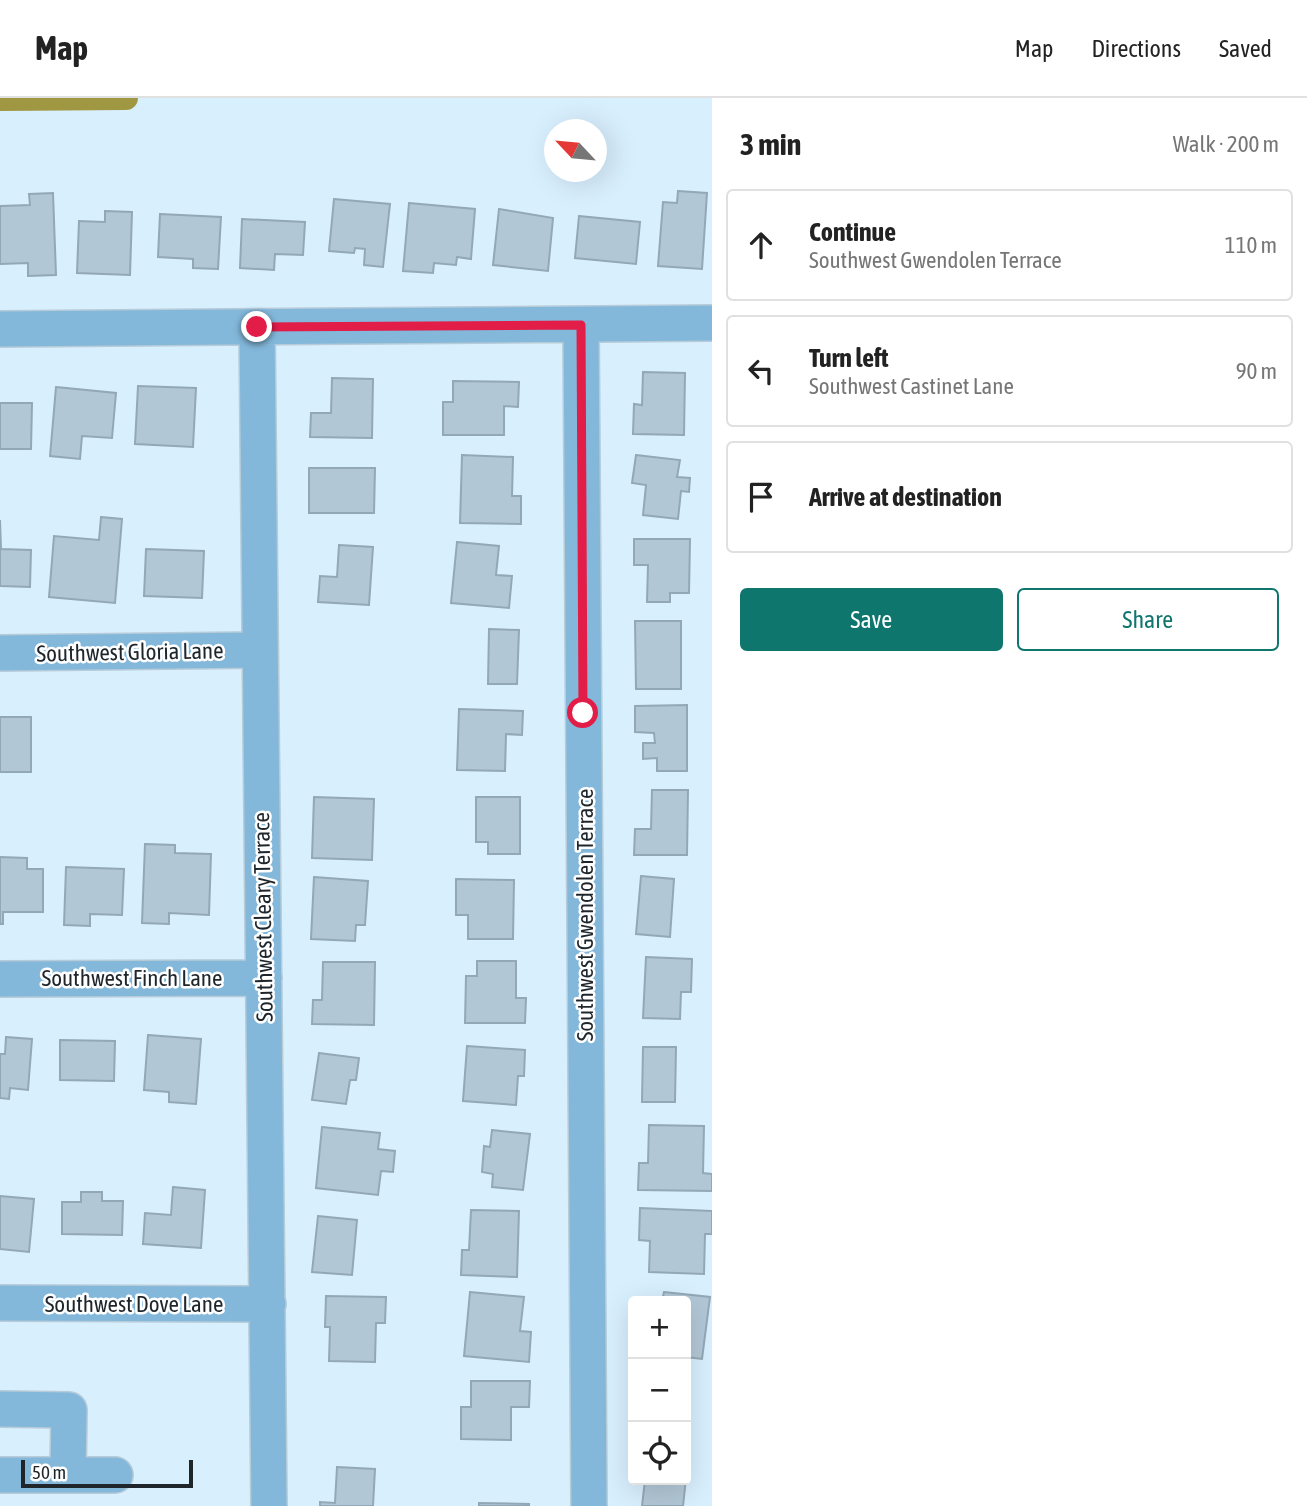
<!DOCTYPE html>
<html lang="en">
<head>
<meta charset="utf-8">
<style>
  body { margin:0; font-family:"Asap Condensed",sans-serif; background:#f2f2f2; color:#222 }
  .controls { position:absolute; right:21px; bottom:21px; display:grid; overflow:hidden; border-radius:7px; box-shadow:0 7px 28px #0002 }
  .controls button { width:63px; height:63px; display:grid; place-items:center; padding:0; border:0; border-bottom:2px solid #e0e0e0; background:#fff; color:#222; font:35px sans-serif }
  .compass { position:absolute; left:544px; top:21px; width:63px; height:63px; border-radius:50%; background:#fff; box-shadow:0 7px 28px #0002; rotate:296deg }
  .scale { position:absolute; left:21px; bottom:18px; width:172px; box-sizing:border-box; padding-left:7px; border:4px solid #1e262c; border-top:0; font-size:19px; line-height:24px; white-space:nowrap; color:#1e262c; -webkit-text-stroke:5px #fff; paint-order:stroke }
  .stop { position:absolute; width:21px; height:21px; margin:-16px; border:5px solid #e11d48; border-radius:50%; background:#fff }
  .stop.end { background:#e11d48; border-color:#fff; box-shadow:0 2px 7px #0008 }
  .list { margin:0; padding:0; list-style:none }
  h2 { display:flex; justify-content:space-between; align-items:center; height:91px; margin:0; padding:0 28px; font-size:30px }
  h2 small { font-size:23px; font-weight:400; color:#767676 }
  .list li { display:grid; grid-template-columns:46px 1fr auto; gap:21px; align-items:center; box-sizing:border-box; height:112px; margin:0 14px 14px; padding:0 14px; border:2px solid #e0e0e0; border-radius:7px }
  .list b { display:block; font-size:26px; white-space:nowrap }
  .list p { margin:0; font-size:23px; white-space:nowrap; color:#767676 }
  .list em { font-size:23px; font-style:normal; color:#767676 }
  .actions { display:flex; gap:14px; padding:21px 28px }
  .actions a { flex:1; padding:16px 0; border:2px solid #0f766e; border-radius:7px; text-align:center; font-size:24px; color:#0f766e }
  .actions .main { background:#0f766e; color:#fff }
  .icon { flex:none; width:38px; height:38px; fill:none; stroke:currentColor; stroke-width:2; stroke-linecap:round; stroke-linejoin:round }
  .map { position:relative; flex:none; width:712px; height:1408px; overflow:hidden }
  header { display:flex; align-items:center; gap:42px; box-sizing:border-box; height:98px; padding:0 35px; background:#fff; border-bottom:2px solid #e0e0e0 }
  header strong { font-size:33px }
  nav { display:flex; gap:38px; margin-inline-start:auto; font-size:24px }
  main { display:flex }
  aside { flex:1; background:#fff }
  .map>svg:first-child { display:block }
</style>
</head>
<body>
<header>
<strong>Map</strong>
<nav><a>Map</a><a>Directions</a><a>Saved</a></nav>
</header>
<main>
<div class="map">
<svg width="712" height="1408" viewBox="0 0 712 1408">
  <rect width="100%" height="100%" fill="#d8effe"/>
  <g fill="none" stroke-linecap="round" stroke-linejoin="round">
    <path stroke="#9f9742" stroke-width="24" d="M0 1 126 0"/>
  </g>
  <path fill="#b2c7d6" stroke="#93a8b6" stroke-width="2" d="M678 93 707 95 702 171 658 168 663 104 677 105Z
    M53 95 56 177 28 178V165L0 166V108L30 107 29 96Z
    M334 101 390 106 383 169 364 167 365 151 355 150 354 155 329 153Z
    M409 105 475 111 471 161 457 159 456 167 434 165 433 175 403 173Z
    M499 111 553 120 548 173 493 167Z
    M105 113 132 114 130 177 77 175 79 123 105 124Z
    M160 116 221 119 218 171 193 170V161L158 159Z
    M579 118 640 124 636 166 575 160Z
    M242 121 305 124 303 157 275 156 274 172 240 170Z
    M643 274 685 275 684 337 633 336 634 306 642 307Z
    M332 280 373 281 372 340 310 339 311 315H331Z
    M453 283 519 284 518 309 504 308V337H443V304H453Z
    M138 288 196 290 193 349 135 346Z
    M56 289 116 295 112 340 82 338 80 361 50 358Z
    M0 305H32L31 351H0Z
    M462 357 513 359 512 398H521V426L460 425Z
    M636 357 680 362 677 379 690 380 689 394 681 393 678 421 643 417 646 387 632 385Z
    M309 370H375L374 415H309Z
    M101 419 122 421 115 505 49 499 54 438 99 442Z
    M0 422 1 451 31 452 30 489 0 488Z
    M634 441H690L689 495H670V504H647L648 467H634Z
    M457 444 499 448 496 477 512 478 509 510 451 505Z
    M339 447 373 449 369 507 318 504 320 478 337 479Z
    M146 451 204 453 202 500 144 498Z
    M635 523H681V591H636Z
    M489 531 519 532 517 586H488Z
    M687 607V673H657V660L643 661V645H655L654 635 635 634V608Z
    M459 611 523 613 522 637 506 636 505 673 457 672Z
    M0 619H31V674H0Z
    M652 692H688L687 757H634L635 731H651Z
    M314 699 374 701 372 762 312 760Z
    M476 699H520V756H488V744H476Z
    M145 746 175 747V755L211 756 209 817 169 815V826L142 825Z
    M0 759 27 760V771H43V814H3V826H0Z
    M66 769 124 771 122 817 90 816V828L64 827Z
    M641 778 674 781 670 839 636 836Z
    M314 779 368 783 365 827H356L355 843 311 841Z
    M456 781 514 782 513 841H468V817H456Z
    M646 859 692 861 691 894H681L680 921 643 920Z
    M477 863H516V900H526L525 925H465L466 878H477Z
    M323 864H375L374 927 312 926 313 902H322Z
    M148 937 201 941 196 1006 169 1004V994L144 992Z
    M6 939 32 941 28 992 10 990 9 1001 0 1000V956H5Z
    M60 942 115 943 114 983 60 982Z
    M467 948 525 952 524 978H518L516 1007 463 1003Z
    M643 949H676L675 1004H642Z
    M319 955 359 960 356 982H350L346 1006 312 1002Z
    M649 1027 704 1028 703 1075 712 1076V1093L638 1092 639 1065H648Z
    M322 1029 380 1035 378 1051 395 1053 393 1074 381 1073 378 1097 316 1090Z
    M492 1032 530 1036 523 1092 492 1089 493 1076 482 1074 484 1048 490 1049Z
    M173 1089 205 1092 201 1150 143 1146 145 1115 171 1117Z
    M81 1094H102V1103H123L122 1137 62 1136V1104H81Z
    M0 1098 34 1101 29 1154 0 1151Z
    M640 1110 712 1113V1136H705L704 1176 649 1174 650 1143 639 1142Z
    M471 1112 519 1113 517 1179 461 1177 462 1152H469Z
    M318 1118 357 1122 352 1177 312 1174Z
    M470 1194 524 1199 520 1233 531 1234 529 1264 464 1258Z
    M664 1194 710 1199 702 1261 686 1259V1203H662Z
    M326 1198 386 1199 385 1225H376L375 1264 329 1263 330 1229H325Z
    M471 1283H530L529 1309H511V1342L461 1341V1309H471Z
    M337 1369 375 1371 373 1408H320V1404L335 1405Z
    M686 1371H687L683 1408H642L645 1382H686Z
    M479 1405 529 1406V1408H479Z"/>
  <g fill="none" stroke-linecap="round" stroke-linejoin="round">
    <g stroke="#b7cbd8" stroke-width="38">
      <path id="minor" d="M581 227 589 1408
        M257 229 269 1408
        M0 231 712 225
        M0 555 259 552
        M0 881 264 880
        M0 1205 268 1206
        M0 1311 69 1312 68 1377
        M0 1377H115"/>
    </g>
    <use href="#minor" stroke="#83b8db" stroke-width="35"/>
  </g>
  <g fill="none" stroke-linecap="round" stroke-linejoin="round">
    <path stroke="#e11d48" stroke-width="9" d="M257 229 581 227 583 615"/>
  </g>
  <g text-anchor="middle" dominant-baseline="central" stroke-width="5" stroke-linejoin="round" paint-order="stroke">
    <g font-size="23" fill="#1e262c" stroke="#fff">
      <text transform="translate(130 554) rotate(-1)">Southwest Gloria Lane</text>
      <text transform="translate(585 817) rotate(-90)">Southwest Gwendolen Terrace</text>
      <text transform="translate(263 819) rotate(-91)">Southwest Cleary Terrace</text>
      <text x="132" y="880">Southwest Finch Lane</text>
      <text x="134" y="1206">Southwest Dove Lane</text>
    </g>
  </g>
</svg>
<div class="controls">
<button>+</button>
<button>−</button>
<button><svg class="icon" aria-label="locate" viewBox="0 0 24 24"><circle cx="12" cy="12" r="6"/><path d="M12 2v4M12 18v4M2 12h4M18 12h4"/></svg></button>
</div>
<svg class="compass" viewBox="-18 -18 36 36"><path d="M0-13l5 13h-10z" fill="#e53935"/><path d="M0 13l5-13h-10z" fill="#767676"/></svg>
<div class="scale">50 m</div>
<div class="stop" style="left:583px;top:615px"></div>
<div class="stop end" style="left:257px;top:229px"></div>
</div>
<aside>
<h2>3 min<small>Walk · 200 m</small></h2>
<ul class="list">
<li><svg class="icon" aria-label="ahead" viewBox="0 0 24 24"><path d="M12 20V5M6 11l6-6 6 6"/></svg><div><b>Continue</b><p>Southwest Gwendolen Terrace</p></div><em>110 m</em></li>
<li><svg class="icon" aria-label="left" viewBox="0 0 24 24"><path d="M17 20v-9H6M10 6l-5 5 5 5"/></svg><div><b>Turn left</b><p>Southwest Castinet Lane</p></div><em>90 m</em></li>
<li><svg class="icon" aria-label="arrive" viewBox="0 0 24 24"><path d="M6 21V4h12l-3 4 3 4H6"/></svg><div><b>Arrive at destination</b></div></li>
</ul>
<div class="actions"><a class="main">Save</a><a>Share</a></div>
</aside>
</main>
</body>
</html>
